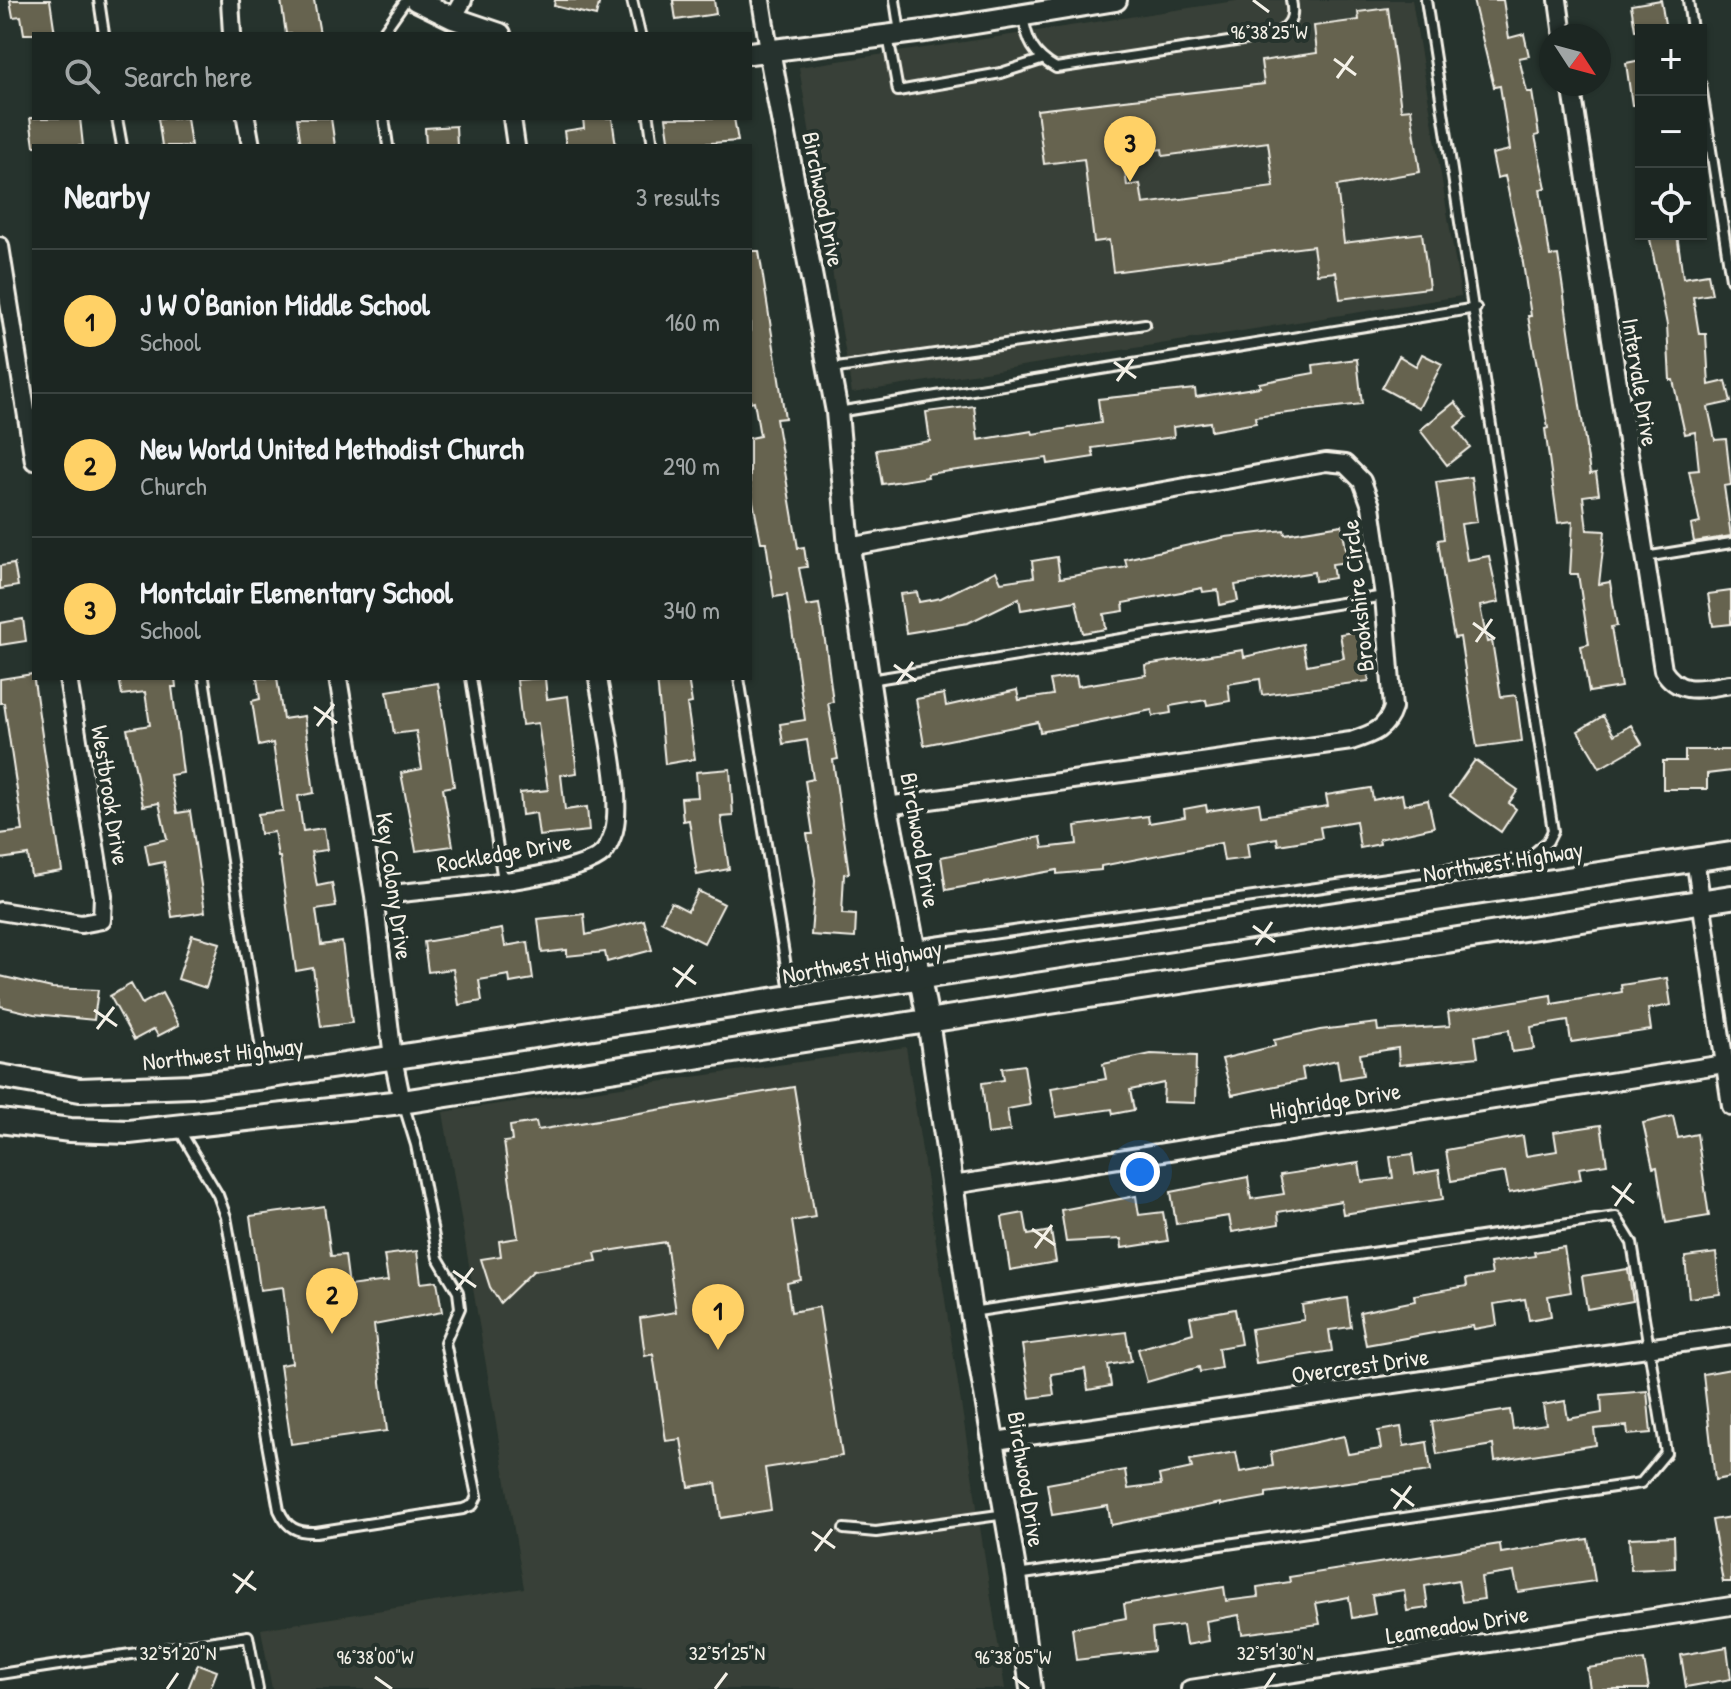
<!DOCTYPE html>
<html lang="en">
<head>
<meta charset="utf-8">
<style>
  body { margin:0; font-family:"Patrick Hand",sans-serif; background:#252e2a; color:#f1f3f6 }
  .controls { position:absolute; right:24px; top:24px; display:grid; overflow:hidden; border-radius:0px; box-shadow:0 2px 6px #0004 }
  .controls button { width:72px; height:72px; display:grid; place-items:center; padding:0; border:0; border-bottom:2px solid #3a4340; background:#1c2622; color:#f1f3f6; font:40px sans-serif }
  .compass { position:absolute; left:1539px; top:24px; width:72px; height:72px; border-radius:50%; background:#1c2622; box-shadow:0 2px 6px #0004; rotate:126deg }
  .you { position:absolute; left:1140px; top:1172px; width:28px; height:28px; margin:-20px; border:6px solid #fff; border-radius:50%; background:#1a73e8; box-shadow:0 0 0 12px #1a73e833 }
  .badge { display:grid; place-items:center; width:52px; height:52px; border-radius:50%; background:#ffd166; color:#111; font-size:26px; font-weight:700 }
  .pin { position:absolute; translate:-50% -66px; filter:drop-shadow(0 2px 4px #0008) }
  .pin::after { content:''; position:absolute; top:42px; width:28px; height:24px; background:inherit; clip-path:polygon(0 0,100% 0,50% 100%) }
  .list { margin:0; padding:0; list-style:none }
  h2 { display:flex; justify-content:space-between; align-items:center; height:104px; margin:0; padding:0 32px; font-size:34px }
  h2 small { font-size:26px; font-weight:400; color:#a0a5a5 }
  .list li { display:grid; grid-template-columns:52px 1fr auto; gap:24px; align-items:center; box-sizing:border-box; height:144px; padding:0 32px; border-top:2px solid #3a4340 }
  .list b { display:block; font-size:30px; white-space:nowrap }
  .list p { margin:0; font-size:26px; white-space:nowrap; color:#a0a5a5 }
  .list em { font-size:26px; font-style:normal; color:#a0a5a5 }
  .icon { flex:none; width:44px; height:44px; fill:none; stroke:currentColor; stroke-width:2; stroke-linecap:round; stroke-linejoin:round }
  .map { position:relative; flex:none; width:1731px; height:1689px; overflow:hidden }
  .search { position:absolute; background:#1c2622; box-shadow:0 2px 6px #0004; left:32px; top:32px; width:720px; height:88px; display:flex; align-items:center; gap:20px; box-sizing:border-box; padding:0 28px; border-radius:0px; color:#a0a5a5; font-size:30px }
  .panel { position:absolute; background:#1c2622; box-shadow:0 2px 6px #0004; left:32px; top:144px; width:720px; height:536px; border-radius:0px }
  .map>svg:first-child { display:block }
</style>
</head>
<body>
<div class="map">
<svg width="1731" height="1689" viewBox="0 0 1731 1689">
  <rect width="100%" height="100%" fill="#26332d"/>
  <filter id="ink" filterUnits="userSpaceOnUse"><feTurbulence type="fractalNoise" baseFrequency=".0125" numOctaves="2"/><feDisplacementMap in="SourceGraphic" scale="16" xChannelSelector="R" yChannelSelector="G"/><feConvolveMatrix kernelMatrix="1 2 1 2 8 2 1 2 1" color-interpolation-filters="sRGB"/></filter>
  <g filter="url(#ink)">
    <path fill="#394137" d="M1242 0H1412L1461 296 852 393 799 67Z
      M906 1047 1005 1689H272L261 1629 524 1588 443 1112Z"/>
    <path fill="#66634f" stroke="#f4f1e8" stroke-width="2" fill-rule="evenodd" d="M10 0H50L55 34H24L21 16 13 17Z
      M281 0H314L320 34H286Z
      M555 0H600L596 16 554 6Z
      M673 0H714L716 14 676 20Z
      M1473 0H1503L1509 38 1524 34 1529 56 1519 58 1527 92H1532L1539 135 1535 136 1546 188 1540 189 1550 256 1558 255 1590 474 1596 473 1599 494 1583 496 1587 530 1605 531 1599 584 1610 582 1617 626 1611 627 1621 687 1589 692 1581 646 1589 644 1578 574H1570L1573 521 1558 523 1545 429 1548 428 1528 316H1531L1521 250 1505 176 1497 178 1492 154 1510 150 1500 86 1494 87Z
      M1661 0 1666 30H1635L1631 5Z
      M1388 8 1401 110 1411 109 1420 172 1337 186 1344 243 1422 233 1429 288 1340 299 1336 272 1317 274 1313 246 1113 272 1109 240 1094 242 1084 159 1044 164 1037 110 1264 84 1261 61 1317 53 1314 26 1359 20 1358 12ZM1268 142 1274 187 1143 204 1140 184 1127 186 1123 154 1162 149 1163 156Z
      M1641 60V105H1632L1626 63Z
      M30 118H80L83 146H34Z
      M158 118H187L191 146H162Z
      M297 118H331L335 146H301Z
      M583 118H612L616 146H566L564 131 584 128Z
      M666 118H734L738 141 670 146Z
      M456 126 457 146H426L425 128Z
      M1649 234H1677L1683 278 1708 274 1712 294 1693 297 1699 334H1706L1709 385 1726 381 1731 402 1708 407 1715 440 1726 439 1731 485 1724 486 1731 536 1694 542 1691 525 1700 523 1689 471 1699 470 1695 432 1685 434 1673 380H1670L1667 325Z
      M750 251H759L785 418 776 419 798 548 804 547 807 567 799 568 806 606 819 604 826 647 833 702 828 703 838 759 833 760 849 873 844 874 842 914 856 915 855 938 811 935 815 881 807 834H813L805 781 813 779 807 740 783 744 780 724 805 720 797 664 787 595 774 597 766 542H761L750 486V438L760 436 754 401 750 402Z
      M1422 354 1442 364 1419 408 1382 388 1399 356 1416 366Z
      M1357 359 1362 404 1255 417 1256 423 1211 431 1210 422 1173 427 1174 437 1092 448 1094 457 1048 464 1047 458 927 474 928 477 882 484 876 450 930 441 926 412 974 406 978 440 1032 431 1033 434 1101 423 1098 399 1195 389 1196 397 1260 387 1259 383 1314 373 1313 365Z
      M1455 402 1467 417 1455 427 1470 447 1447 465 1420 430Z
      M1471 477 1477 522 1461 524 1467 560 1489 556 1499 602 1480 606 1487 642 1492 641 1501 697 1516 695 1522 741 1477 747 1460 637 1454 638 1446 594 1438 540 1444 539 1436 482Z
      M1342 525 1348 562 1332 564 1334 578 1315 581 1314 572 1235 585 1238 601 1220 605 1218 590 1203 592 1202 588 1123 603 1124 611 1104 614 1106 629 1083 633 1076 601 1021 610 1019 598 968 623 906 633 900 594 917 592 919 602 941 598 996 571 1001 582 1034 577 1032 561 1057 557 1060 578 1127 567 1125 559 1226 537 1284 530 1285 534Z
      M14 564 18 586 0 589V566Z
      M1731 591V624L1713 626 1708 594Z
      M23 619 26 641 0 645V623Z
      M1360 631 1369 681 1262 695 1260 679 1228 684 1230 701 1207 705 1206 700 1170 706 1171 713 1153 716 1152 710 1040 732 1038 722 924 745 916 699 944 694 946 706 1017 690 1019 700 1053 695 1050 680 1076 676 1078 686 1146 675 1145 665 1243 650 1244 657 1303 644 1307 665 1344 658 1340 634Z
      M33 674 62 871 31 876 28 855 0 859V834L23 831 4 703H0V679Z
      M119 678H175L176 687H172L183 773 170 775 177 813 190 811 205 912 172 917 164 862 149 865 145 844 167 839 159 803 143 806 127 729 150 725 145 692 122 695Z
      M257 678H277L283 719 304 716 314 793 298 796 303 831 324 828 327 850 311 852 317 886 332 883 336 907 316 910 321 945 342 942 352 1023 321 1027 313 968 296 971 280 857H278L274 832 260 834 258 814 283 811 273 743 259 746 252 701 260 699Z
      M545 678 547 699 568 696 577 773 561 775 565 810 587 807 589 831 539 836 536 813 522 815 520 793 548 790 538 723 522 725 517 680Z
      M657 678H688L692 703 687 704 695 759 665 764Z
      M438 683 454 786 443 788 453 846 416 851 401 773 422 769 416 731 394 734 387 691Z
      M1603 716 1614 735 1631 725 1642 744 1600 768 1578 731Z
      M1685 750H1731V771L1707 774V789H1663V761H1685Z
      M1475 760 1518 790 1509 803 1516 809 1501 832 1450 796Z
      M730 769 733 816 721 817 729 869 697 875 689 820 683 821 681 798 698 797 696 772Z
      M1371 788 1373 800 1402 794 1404 805 1428 800 1434 827 1379 839 1380 844 1360 848 1356 821 1320 827 1322 838 1278 845 1277 838 1247 843 1249 858 1224 861 1221 843 1101 866V870L1057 874V870L946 890 941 857 1041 837 1043 848 1077 844 1075 826 1148 816 1149 823 1185 817 1184 809 1206 805 1207 811 1259 803 1261 816 1328 806 1326 795Z
      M698 891 724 904 704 943 661 921 671 902 688 911Z
      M584 914 586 935 644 920 652 950 607 962 605 952 567 956V950L542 953 538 919Z
      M502 929 505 946 528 942 533 979 510 983 509 975 479 980 482 1001 459 1005 453 969 428 972 424 942Z
      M192 935 220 943 206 988 178 979Z
      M0 976 52 988 98 990 94 1020 34 1014 0 1006Z
      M1667 978 1671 1005 1648 1009 1651 1030 1571 1042 1568 1021 1531 1027 1534 1049 1512 1052 1509 1030 1475 1036 1478 1057 1399 1065 1398 1048 1360 1054 1363 1075 1340 1079 1337 1060 1302 1068 1304 1080 1232 1095 1222 1059 1275 1046 1274 1040 1320 1030 1377 1023 1378 1031 1450 1026 1448 1012 1551 995 1552 1004 1622 992 1621 985Z
      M131 984 142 1004 162 993 179 1025 158 1036 154 1029 134 1040 110 996Z
      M1151 1054 1196 1056 1195 1103 1163 1102 1164 1083 1130 1090 1134 1110 1113 1114 1112 1109 1056 1117 1051 1088 1106 1079 1103 1064Z
      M1024 1065 1030 1105 1007 1109 1010 1131 988 1134 982 1083 1004 1080 1002 1068Z
      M794 1087 815 1217 792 1221 801 1280 787 1283 791 1312 819 1307 842 1456 765 1468 771 1510 721 1518 716 1483 689 1487 681 1439 666 1441 653 1354 645 1356 640 1318 676 1312 666 1242 595 1253 597 1261 533 1271 500 1303 490 1287 481 1259 501 1256 499 1241 518 1238 504 1142 512 1141 510 1126 536 1122 538 1130Z
      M1673 1116 1678 1138 1697 1134 1709 1216 1666 1223 1657 1167 1653 1168 1643 1123Z
      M1601 1125 1607 1164 1579 1168 1581 1179 1509 1193 1505 1172 1451 1181 1446 1150 1523 1136 1526 1156 1557 1151 1554 1132Z
      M1412 1154 1415 1174 1439 1170 1443 1199 1343 1214 1341 1201 1278 1212 1279 1224 1232 1232 1229 1216 1176 1224 1171 1192 1248 1177 1251 1199 1284 1194 1280 1175 1359 1163 1362 1182 1393 1178 1390 1157Z
      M1136 1196 1139 1215 1163 1212 1168 1241 1122 1248 1121 1239 1066 1242 1061 1210Z
      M324 1206 331 1256 345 1255 349 1286 388 1281 384 1255 417 1251 421 1283 437 1281 442 1312 374 1325 387 1431 291 1444 280 1365 292 1363 283 1287 260 1290 250 1216Z
      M1024 1213 1028 1235 1051 1231 1056 1262 1010 1270 1002 1217Z
      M1564 1247 1571 1292 1548 1296 1551 1316 1529 1320 1525 1299 1494 1304 1497 1325 1474 1329 1473 1326 1366 1345 1360 1312 1415 1301 1414 1295 1467 1286 1466 1279 1492 1275 1490 1263 1535 1256 1534 1252Z
      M1716 1253 1720 1294 1689 1298 1685 1257Z
      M1628 1269 1633 1301 1587 1309 1582 1276Z
      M1347 1298 1351 1327 1329 1330 1332 1351 1256 1363 1251 1329 1304 1320 1302 1305Z
      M1235 1309 1241 1344 1218 1348 1221 1368 1200 1372 1199 1367 1147 1382 1138 1349 1193 1333 1190 1317Z
      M1126 1332 1131 1361 1108 1365 1111 1386 1088 1390 1085 1369 1051 1374 1054 1395 1030 1398 1022 1345Z
      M1731 1369V1477L1715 1480 1703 1374Z
      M1647 1391 1651 1433 1628 1435 1627 1426 1594 1429 1596 1445 1495 1461 1493 1445 1437 1454 1432 1422 1510 1410 1513 1429 1546 1424 1543 1405 1565 1401 1568 1419 1602 1413 1601 1395Z
      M1401 1427 1404 1446 1427 1442 1431 1471 1266 1493V1497L1221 1505V1503L1111 1525 1108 1506 1052 1515 1047 1484 1125 1470 1128 1489 1161 1485 1159 1475 1192 1468 1190 1460 1236 1452 1240 1472 1273 1466 1271 1452 1344 1436 1348 1454 1381 1449 1378 1431Z
      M1731 1517V1582H1723L1712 1520Z
      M1674 1536 1675 1568 1631 1570 1629 1538Z
      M1588 1539 1595 1581 1518 1592 1514 1572 1481 1577 1484 1599 1462 1602 1458 1580 1425 1586 1428 1608 1407 1611 1404 1590 1372 1595 1375 1614 1352 1618 1349 1597 1316 1603 1320 1624 1242 1634 1239 1615 1206 1621 1209 1641 1186 1645 1183 1625 1152 1629 1154 1651 1076 1660 1072 1628 1126 1618 1124 1604 1224 1587 1226 1601 1258 1597 1257 1587 1290 1582 1289 1577 1500 1544 1501 1553Z
      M1727 1647 1731 1679 1686 1687 1681 1655Z
      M1644 1660 1649 1689H1590L1587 1668Z
      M198 1664 217 1671 210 1689H188Z"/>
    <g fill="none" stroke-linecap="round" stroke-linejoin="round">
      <g stroke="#f4f1e8" stroke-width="14">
        <path id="service" d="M99 0 104 34
          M632 0 640 34
          M895 0 900 33
          M1688 0 1692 30
          M1023 16C1027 41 1033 55 1056 68L1275 35C1290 25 1295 19 1291 0
          M382 34 406 0
          M888 36 898 91 1001 73 1041 60
          M1701 85 1731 279
          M117 118 122 146
          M384 118 388 146
          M649 118 653 146
          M830 369 1145 324
          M838 412 1476 308
          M1645 557 1731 543
          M204 678 265 1076
          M471 678 503 880
          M739 678 791 997
          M870 680 1384 596
          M914 945 1528 858 1548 841 1553 831 1426 0
          M179 1129 218 1195 226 1217 279 1510C287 1528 297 1533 316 1532L463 1509 473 1505 477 1496 445 1342 460 1308 458 1292 438 1258 416 1145 403 1103
          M971 1312 1616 1217 1632 1243 1666 1453 1641 1483 1017 1575
          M844 1529 876 1532 1006 1514
          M0 1674 248 1636 258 1689"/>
      </g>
      <g stroke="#f4f1e8" stroke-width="22">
        <path id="minor" d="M230 0 232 34
          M761 0 769 50
          M1558 0 1563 36
          M453 18 463 0
          M1571 84 1663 670C1680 697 1702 688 1731 684
          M246 118 251 146
          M512 118 516 146
          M0 246 34 461
          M849 547 1326 462 1345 464 1362 481 1371 506 1384 596 1393 708C1386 730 1372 734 1351 741L887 806
          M338 678 374 896 393 1058 402 1102
          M1695 858 1731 1106
          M374 896C418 890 577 880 603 853 608 848 612 837 614 831 623 794 604 718 598 678
          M0 911 81 924 102 920 103 896 68 678
          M953 1185 1724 1064
          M995 1441 1731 1336
          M1190 1689 1731 1606"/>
      </g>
      <g stroke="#f4f1e8" stroke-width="26">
        <path id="tertiary" d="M416 0 453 18 500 34
          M769 50 837 412 849 547 887 806 928 1020 971 1312 1016 1575 1031 1689
          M750 53 932 30 1116 0"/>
      </g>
      <g stroke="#f4f1e8" stroke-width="28">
        <path id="secondary" d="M0 1076 80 1090 192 1086 265 1077 1731 854
          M0 1121 70 1130 129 1132 402 1102 1731 897"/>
      </g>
      <use href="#service" stroke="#26332d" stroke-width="8"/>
      <use href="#minor" stroke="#26332d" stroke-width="16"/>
      <use href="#tertiary" stroke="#26332d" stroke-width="20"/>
      <use href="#secondary" stroke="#26332d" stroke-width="22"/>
    </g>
  </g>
  <path fill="none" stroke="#f4f1e8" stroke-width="3" d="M1253 0 1269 12M1334 59 1356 75M1337 78 1353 56M1114 362 1136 378M1117 381 1133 359M1473 623 1495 639M1476 642 1492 619M894 665 916 681M897 684 913 662M314 707 337 723M317 726 334 704M1253 926 1275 942M1256 945 1272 922M673 968 696 984M676 987 693 965M94 1010 117 1026M97 1029 114 1007M1612 1186 1634 1203M1615 1206 1631 1183M1032 1229 1055 1245M1035 1248 1052 1225M453 1271 476 1287M456 1290 473 1268M1391 1489 1414 1506M1394 1509 1411 1486M812 1532 835 1548M815 1551 832 1529M233 1574 256 1590M236 1593 253 1571M375 1677 392 1689M1013 1677 1029 1689M167 1689 178 1673M715 1689 727 1673M1264 1689 1275 1673"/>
  <g text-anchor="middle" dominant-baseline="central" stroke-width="8" stroke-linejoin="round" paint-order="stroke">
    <g font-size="24" fill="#f4f1e8" stroke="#26332d">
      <text transform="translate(824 199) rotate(79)">Birchwood Drive</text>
      <text transform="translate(1641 382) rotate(81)">Intervale Drive</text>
      <text transform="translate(1357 596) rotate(-96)">Brookshire Circle</text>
      <text transform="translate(111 795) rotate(81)">Westbrook Drive</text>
      <text transform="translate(921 840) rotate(80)">Birchwood Drive</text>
      <text transform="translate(504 852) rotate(-10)">Rockledge Drive</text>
      <text transform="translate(1503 861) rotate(-9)">Northwest Highway</text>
      <text transform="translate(395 886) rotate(82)">Key Colony Drive</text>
      <text transform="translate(862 961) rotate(-10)">Northwest Highway</text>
      <text transform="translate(223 1053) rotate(-6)">Northwest Highway</text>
      <text transform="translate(1335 1100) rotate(-9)">Highridge Drive</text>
      <text transform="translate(1360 1365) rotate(-8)">Overcrest Drive</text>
      <text transform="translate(1027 1479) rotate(81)">Birchwood Drive</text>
      <text transform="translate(1457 1624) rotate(-9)">Leameadow Drive</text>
    </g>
  </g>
  <g font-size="20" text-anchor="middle" fill="#f4f1e8" stroke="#26332d" stroke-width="8" stroke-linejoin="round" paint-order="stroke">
    <text x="1269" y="39">96°38'25"W</text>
    <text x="178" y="1660">32°51'20"N</text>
    <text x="727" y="1660">32°51'25"N</text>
    <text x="1275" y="1660">32°51'30"N</text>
    <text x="375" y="1664">96°38'00"W</text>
    <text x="1013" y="1664">96°38'05"W</text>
  </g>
</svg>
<div class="controls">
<button>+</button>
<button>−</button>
<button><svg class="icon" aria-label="locate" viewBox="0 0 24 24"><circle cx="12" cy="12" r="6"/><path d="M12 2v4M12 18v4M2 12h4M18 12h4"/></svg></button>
</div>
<svg class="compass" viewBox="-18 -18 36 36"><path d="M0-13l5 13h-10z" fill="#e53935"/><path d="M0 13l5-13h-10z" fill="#a0a5a5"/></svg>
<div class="you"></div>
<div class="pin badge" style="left:718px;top:1350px">1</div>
<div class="pin badge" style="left:332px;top:1334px">2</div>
<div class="pin badge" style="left:1130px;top:182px">3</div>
<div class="search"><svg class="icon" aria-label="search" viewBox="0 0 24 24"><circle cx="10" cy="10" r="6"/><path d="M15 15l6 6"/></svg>Search here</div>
<section class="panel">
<h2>Nearby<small>3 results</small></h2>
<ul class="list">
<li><span class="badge">1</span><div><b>J W O'Banion Middle School</b><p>School</p></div><em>160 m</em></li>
<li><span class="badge">2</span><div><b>New World United Methodist Church</b><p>Church</p></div><em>290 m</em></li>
<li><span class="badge">3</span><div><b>Montclair Elementary School</b><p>School</p></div><em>340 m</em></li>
</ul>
</section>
</div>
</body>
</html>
